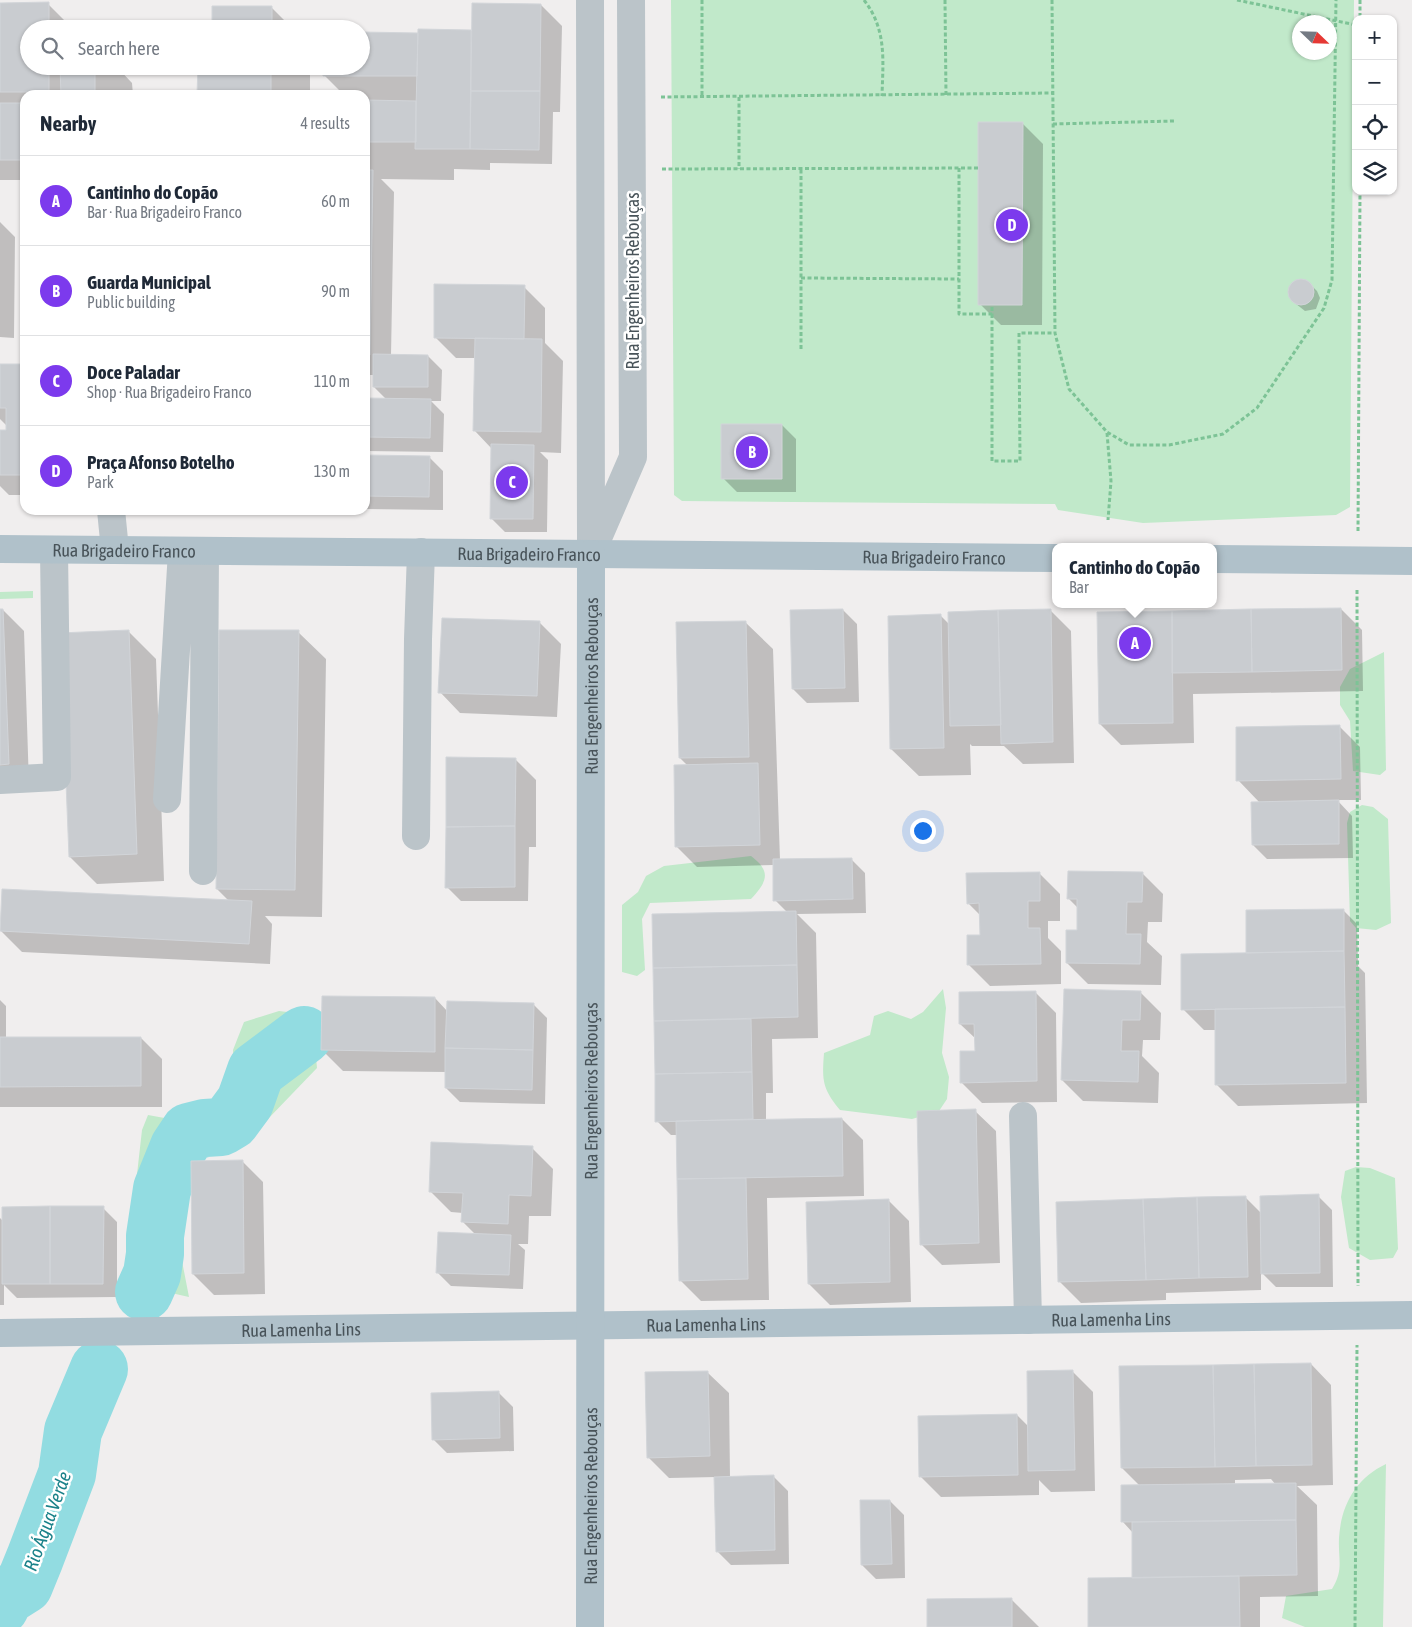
<!DOCTYPE html>
<html lang="en">
<head>
<meta charset="utf-8">
<style>
  body { margin:0; font-family:"Asap Condensed",sans-serif; background:#f6f6f7; color:#1f2937 }
  .controls { position:absolute; right:15px; top:15px; display:grid; overflow:hidden; border-radius:10px; box-shadow:0 1px 4px #0004 }
  .controls button { width:45px; height:45px; display:grid; place-items:center; padding:0; border:0; border-bottom:1px solid #e0e1e3; background:#fff; color:#1f2937; font:25px sans-serif }
  .compass { position:absolute; left:1292px; top:15px; width:45px; height:45px; border-radius:50%; background:#fff; box-shadow:0 1px 4px #0004; rotate:113deg }
  .you { position:absolute; left:922px; top:830px; width:18px; height:18px; margin:-12px; border:4px solid #fff; border-radius:50%; background:#1a73e8; box-shadow:0 0 0 8px #1a73e833 }
  .badge { display:grid; place-items:center; width:32px; height:32px; border-radius:50%; background:#7c3aed; color:#fff; font-size:16px; font-weight:700 }
  .pin { position:absolute; translate:-50% -50%; border:2px solid #fff; box-shadow:0 1px 5px #0006 }
  .popup { position:absolute; left:1052px; top:543px; width:165px; height:65px; box-sizing:border-box; display:grid; place-content:center; border-radius:10px; background:#fff; filter:drop-shadow(0 1px 4px #0005); font-size:16px; white-space:nowrap; color:#747a83 }
  .popup b { font-size:19px; color:#1f2937 }
  .popup::after { content:''; position:absolute; left:50%; top:100%; margin-left:-10px; border:10px solid transparent; border-top-color:#fff }
  .list { margin:0; padding:0; list-style:none }
  h2 { display:flex; justify-content:space-between; align-items:center; height:65px; margin:0; padding:0 20px; font-size:21px }
  h2 small { font-size:16px; font-weight:400; color:#747a83 }
  .list li { display:grid; grid-template-columns:32px 1fr auto; gap:15px; align-items:center; box-sizing:border-box; height:90px; padding:0 20px; border-top:1px solid #e0e1e3 }
  .list b { display:block; font-size:19px; white-space:nowrap }
  .list p { margin:0; font-size:16px; white-space:nowrap; color:#747a83 }
  .list em { font-size:16px; font-style:normal; color:#747a83 }
  .icon { flex:none; width:28px; height:28px; fill:none; stroke:currentColor; stroke-width:2; stroke-linecap:round; stroke-linejoin:round }
  .map { position:relative; flex:none; width:1412px; height:1627px; overflow:hidden }
  .search { position:absolute; background:#fff; box-shadow:0 1px 4px #0004; left:20px; top:20px; width:350px; height:55px; display:flex; align-items:center; gap:12px; box-sizing:border-box; padding:0 18px; border-radius:28px; color:#747a83; font-size:19px }
  .panel { position:absolute; background:#fff; box-shadow:0 1px 4px #0004; left:20px; top:90px; width:350px; height:425px; border-radius:15px }
  .map>svg:first-child { display:block }
</style>
</head>
<body>
<div class="map">
<svg width="1412" height="1627" viewBox="0 0 1412 1627">
  <rect width="100%" height="100%" fill="#f0eeee"/>
  <path fill="#c1e9ca" fill-rule="evenodd" d="M671 0H1354L1350 507 1336 515 1143 523 1058 510 1055 504 682 501 674 495ZM1300 22H1330V52H1300Z
    M33 591V598L0 599V592Z
    M1384 652 1386 770 1380 775 1353 771 1350 721 1340 705V687L1350 669Z
    M1362 805 1373 807 1388 819 1391 923 1376 930 1356 928 1350 921 1347 823 1350 812Z
    M751 856C771 871 768 881 751 899L650 903 642 919 645 970 637 976 622 972V905L638 892 646 876 664 866Z
    M943 989 946 1008 942 1053 949 1077 947 1099 939 1111 912 1119 840 1110C822 1088 822 1080 824 1053L870 1035 874 1016 888 1011 911 1019 923 1012Z
    M279 1011 312 1015 317 1068 244 1144 190 1154 182 1170 165 1244 182 1261 189 1297 131 1284 135 1192 142 1130 148 1115 181 1121 203 1112 213 1099 234 1084 233 1050 244 1022Z
    M1356 1167 1370 1168 1395 1178 1398 1249 1393 1258 1370 1260 1349 1248 1341 1197 1345 1171Z
    M1386 1464 1383 1627H1305L1282 1618 1286 1596 1332 1589C1344 1569 1338 1560 1339 1538 1341 1505 1356 1478 1386 1464Z"/>
  <path fill="#0003" fill-rule="evenodd" d="M0 4H48L69 25V29H29V66H116L132 83 133 95H25V180H0ZM21 123H24L23 166H20Z
    M541 5 562 26 560 112H553L552 164 490 163V170L454 169V180L381 179 394 192 391 356H428L442 370 441 401H431L444 414 443 452 365 451V400H387L374 387V375H365V95H344L324 75 361 66 419 34V30L472 31Z
    M272 8 293 29H213Z
    M199 66H310V95H199Z
    M1022 123 1043 144 1042 325H1001L980 304Z
    M0 222 15 237 14 338 0 337Z
    M1298 280 1310 284 1317 291 1320 298 1316 309 1305 311 1291 300 1289 292 1292 285Z
    M524 287 545 308V343L563 361 561 453 540 452 548 460 547 532H505L491 518 492 449 475 431 476 358H456L435 337Z
    M0 365H25V495H9L0 486V431H8V427L0 419Z
    M782 425 796 439V492H737L723 478Z
    M365 456 429 457 443 471V510L365 509Z
    M1341 609 1362 630 1363 691 1193 694 1194 743 1121 745 1100 724 1098 614Z
    M0 610H3L24 631 29 785 0 786Z
    M843 610 857 624 859 702 807 703 793 689Z
    M1050 610 1071 631 1074 763 1023 764 1004 746H972L970 744 971 775 919 776 891 749 940 615 949 624Z
    M745 622 773 649 780 860 851 859 865 873 866 913 797 914 816 933 818 1038 772 1039 773 1093H766V1121L842 1119 863 1140 864 1196 767 1198 769 1300 701 1301 680 1280 678 1135H671L657 1121 653 915 787 912 775 900 774 865 697 867 676 846 688 766 680 758Z
    M540 623 561 644 557 717 460 713 440 692Z
    M129 632 156 659 164 881 97 884 70 857Z
    M298 632 326 659 322 917 265 916 272 924 270 964 22 952 1 931 230 902 217 889Z
    M1339 726 1360 747 1361 800H1337L1352 816 1353 858 1267 859 1253 845 1260 803 1238 780Z
    M515 759 536 780V847H529L528 901H461L447 887Z
    M1039 873 1060 894V921H1048V938L1061 951V984L990 986 969 965 981 936V916L968 903Z
    M1142 873 1163 894 1162 922H1148L1147 942 1162 956 1161 985 1088 984 1067 963 1078 931V908L1069 899Z
    M1343 910 1357 924 1358 966 1365 973 1367 1103 1238 1106 1217 1085 1216 1030H1204L1183 1009 1250 954Z
    M1035 992 1056 1013 1057 1102 982 1103 961 1082 976 1052V1039L960 1024Z
    M1140 992 1161 1013 1160 1040H1143L1142 1056 1159 1073 1158 1103 1083 1101 1062 1080Z
    M435 998 448 1012 533 1004 547 1018 545 1104 460 1102 446 1088V1072L343 1071 322 1050Z
    M0 1000 6 1006V1038H141L162 1059V1107H0Z
    M975 1111 996 1131 1000 1263 942 1265 921 1244Z
    M532 1148 553 1169 551 1216H529L528 1244H518L525 1250 523 1289 451 1286 437 1272 476 1235 463 1222V1213L451 1212 430 1191Z
    M242 1161 263 1182 265 1294 214 1295 193 1274Z
    M1318 1196 1332 1210 1333 1287H1276L1261 1272V1290L1166 1293V1300L1081 1303 1060 1282 1245 1197 1262 1214Z
    M888 1200 909 1221 911 1302 830 1305 809 1284Z
    M103 1208 117 1222V1297L17 1298 4 1285V1305H0V1218L3 1221Z
    M1311 1364 1331 1385 1333 1485 1297 1486 1317 1505 1318 1596 1260 1597V1627H1089L1134 1579 1133 1533 1123 1522 1140 1486 1122 1468ZM1271 1479 1276 1485H1235V1480Z
    M1072 1371 1093 1392 1095 1491 1051 1492 1039 1480V1495L941 1497 920 1476 1017 1415 1029 1427Z
    M708 1373 729 1393 730 1478 774 1477 788 1491 789 1564 731 1565 717 1551 716 1477 669 1478 648 1457Z
    M499 1393 513 1407 514 1451 447 1453 433 1439Z
    M890 1501 904 1515 905 1578 876 1579 862 1565Z
    M1011 1599 1039 1627H928Z"/>
  <g fill="none" stroke-linecap="round" stroke-linejoin="round">
    <path stroke="#92dce1" stroke-width="58" d="M144 1292 152 1274 155 1254V1236L162 1189 179 1147 189 1132 205 1128 221 1127 231 1121 245 1102 256 1071 304 1035
      M0 1607 5 1597 24 1585 35 1558 67 1474 73 1431 99 1369"/>
  </g>
  <path fill="#c9ccd0" stroke="#d2d5d9" d="M49 2V29H29V66H49V92H0V3Z
    M472 3 541 4 540 91H471Z
    M212 6H272V29H212Z
    M418 29 471 30 470 149H415Z
    M361 32 418 33 417 76H323V66H361Z
    M60 66H95V95H61Z
    M198 66H271V95H197Z
    M471 91H540L539 150 470 149Z
    M365 100 416 101V142H365Z
    M0 103H23L22 160H0Z
    M978 122H1023L1022 305H978Z
    M365 170H373L370 355 365 354Z
    M1288 292a13 13 0 1 1 26 0a13 13 0 1 1-26 0Z
    M434 284 525 285 524 339 434 338Z
    M475 338 542 339 541 432 473 431Z
    M373 354 428 355V387H373Z
    M0 364H25V475H0V430H6V408H0Z
    M365 398 431 399 430 438 365 437Z
    M721 424H782V479H721Z
    M491 444 534 445 533 519H490Z
    M365 455 430 456 429 497 365 496Z
    M1341 608 1342 670 1252 672 1251 609Z
    M0 609H3L9 764 0 765Z
    M843 609 845 688 792 689 790 610Z
    M1051 609 1053 742 1001 744 998 610Z
    M1251 609 1252 672 1172 673V611Z
    M998 610 1001 725 950 726 948 612Z
    M1172 611 1173 723 1099 724 1097 612Z
    M941 614 944 748 890 749 888 616Z
    M442 618 540 621 537 696 438 693Z
    M746 621 749 757 679 758 676 622Z
    M129 630 137 854 69 857 60 633Z
    M219 630H299L295 890 216 889Z
    M1340 725 1341 779 1236 781V727Z
    M446 757 516 758 515 826 446 827Z
    M758 763 760 845 675 847 674 765Z
    M1339 800V844L1252 845 1251 802Z
    M515 826V887L445 888 446 827Z
    M852 858 853 899 773 901V859Z
    M1068 871 1143 872 1142 902H1127L1126 934H1141L1140 964 1066 963V930H1077V899H1067Z
    M1040 872V901H1028V928H1040L1041 964 967 965V935H980L979 903 967 904 966 873Z
    M2 889 252 901 249 944 0 931Z
    M1344 909V951L1246 953V910Z
    M796 911 797 965 653 968 652 914Z
    M1344 951 1345 1007 1181 1010V954Z
    M797 965 798 1017 654 1021 653 968Z
    M1064 989 1141 991 1140 1020H1122L1121 1051H1139L1138 1082 1061 1080Z
    M1036 991 1037 1081 960 1083V1051H975L974 1024H959V992Z
    M322 996 435 997V1052L321 1050Z
    M447 1001 534 1003 533 1050 445 1048Z
    M1345 1007 1346 1083 1215 1085V1009Z
    M751 1019 752 1072 655 1074 654 1021Z
    M0 1037H141V1086L0 1087Z
    M445 1048 533 1050 532 1090 445 1088Z
    M752 1072 753 1119 655 1122V1074Z
    M976 1109 979 1243 920 1245 917 1111Z
    M842 1118 843 1176 677 1179 676 1121Z
    M431 1142 533 1146 531 1196 509 1195 508 1224 461 1222 463 1193 429 1192Z
    M243 1160 244 1273 192 1274 191 1161Z
    M746 1178 748 1279 679 1281 677 1179Z
    M1319 1194 1320 1273 1261 1274 1260 1196Z
    M1246 1196 1248 1277 1199 1278 1197 1197Z
    M1197 1197 1199 1278 1146 1280 1143 1199Z
    M889 1199 890 1282 808 1284 806 1202Z
    M1143 1199 1146 1280 1058 1282 1056 1202Z
    M50 1206V1284H2V1207Z
    M50 1206H104L103 1284H50Z
    M438 1232 511 1235 509 1275 436 1273Z
    M1311 1363 1312 1465 1256 1466 1254 1364Z
    M1254 1364 1256 1466 1215 1467 1213 1365Z
    M1213 1365 1215 1467 1121 1468 1119 1366Z
    M1073 1370 1075 1470 1028 1471 1027 1371Z
    M708 1371 710 1456 647 1458 645 1372Z
    M499 1391 500 1438 432 1440 431 1393Z
    M1017 1414 1018 1475 919 1477 918 1416Z
    M774 1475 775 1550 716 1552 714 1477Z
    M1296 1483V1520L1121 1522V1485Z
    M860 1500H890L892 1564 861 1565Z
    M1296 1520 1297 1575 1132 1578V1522Z
    M1239 1576 1240 1627H1088V1578Z
    M1012 1598V1627H927V1599Z"/>
  <g fill="none" stroke-linecap="round" stroke-linejoin="round">
    <path stroke="#7dc396" stroke-width="3" stroke-dasharray="4 2.5" stroke-linecap="butt" d="M702 0V97
      M864 0C887 30 883 60 882 96
      M945 0 946 95
      M1052 0 1055 333 1069 389 1107 432 1129 445H1169L1223 434 1257 408 1324 308 1332 280 1336 0
      M1237 0 1356 25
      M1360 0V19
      M661 97 1053 93
      M739 97V169
      M1053 124 1175 121
      M959 168V314H992V305
      M662 169 979 168
      M801 278 959 279
      M992 314V461H1020L1019 333H1055
      M801 349V169
      M1107 433 1111 481 1108 520
      M1358 531 1360 191
      M1357 590 1358 1286
      M1355 1627 1357 1345"/>
    <path stroke="#bbc4c9" stroke-width="28" d="M590 0 591 540
      M111 510 115 550
      M591 554 633 457 631 0
      M0 780 57 777 54 550
      M167 799 182 551
      M416 836 418 639 421 552
      M203 871 205 551
      M1023 1116 1028 1320"/>
    <g stroke="#b0c1ca" stroke-width="28">
      <path id="s1" d="M0 549 1056 558"/>
      <path d="M1214 559 1412 561"/>
      <path id="s2" d="M0 1333 1412 1315"/>
      <path id="s3" d="M590 1627 591 554"/>
    </g>
  </g>
  <g text-anchor="middle" dominant-baseline="central" stroke-width="5" stroke-linejoin="round" paint-order="stroke">
    <g font-size="18" fill="#485359" stroke="#fff">
      <text transform="translate(632 281) rotate(-90)">Rua Engenheiros Rebouças</text>
      <text stroke="none"><textPath href="#s1" startOffset="124">Rua Brigadeiro Franco</textPath></text>
      <text stroke="none"><textPath href="#s1" startOffset="529">Rua Brigadeiro Franco</textPath></text>
      <text stroke="none"><textPath href="#s1" startOffset="934">Rua Brigadeiro Franco</textPath></text>
      <text stroke="none"><textPath href="#s3" startOffset="941">Rua Engenheiros Rebouças</textPath></text>
      <text stroke="none"><textPath href="#s3" startOffset="536">Rua Engenheiros Rebouças</textPath></text>
      <text stroke="none"><textPath href="#s2" startOffset="1111">Rua Lamenha Lins</textPath></text>
      <text stroke="none"><textPath href="#s2" startOffset="706">Rua Lamenha Lins</textPath></text>
      <text stroke="none"><textPath href="#s2" startOffset="301">Rua Lamenha Lins</textPath></text>
      <text stroke="none"><textPath href="#s3" startOffset="131">Rua Engenheiros Rebouças</textPath></text>
    </g>
    <g font-size="19" font-style="italic" fill="#1b828a" stroke="#fff">
      <text transform="translate(47 1521) rotate(-70)">Rio Água Verde</text>
    </g>
  </g>
</svg>
<div class="controls">
<button>+</button>
<button>−</button>
<button><svg class="icon" aria-label="locate" viewBox="0 0 24 24"><circle cx="12" cy="12" r="6"/><path d="M12 2v4M12 18v4M2 12h4M18 12h4"/></svg></button>
<button><svg class="icon" aria-label="layers" viewBox="0 0 24 24"><path d="M12 4l9 5-9 5-9-5zM3 14l9 5 9-5"/></svg></button>
</div>
<svg class="compass" viewBox="-18 -18 36 36"><path d="M0-13l5 13h-10z" fill="#e53935"/><path d="M0 13l5-13h-10z" fill="#747a83"/></svg>
<div class="you"></div>
<div class="pin badge" style="left:1135px;top:643px">A</div>
<div class="popup"><b>Cantinho do Copão</b>Bar</div>
<div class="pin badge" style="left:752px;top:452px">B</div>
<div class="pin badge" style="left:512px;top:482px">C</div>
<div class="pin badge" style="left:1012px;top:225px">D</div>
<div class="search"><svg class="icon" aria-label="search" viewBox="0 0 24 24"><circle cx="10" cy="10" r="6"/><path d="M15 15l6 6"/></svg>Search here</div>
<section class="panel">
<h2>Nearby<small>4 results</small></h2>
<ul class="list">
<li><span class="badge">A</span><div><b>Cantinho do Copão</b><p>Bar · Rua Brigadeiro Franco</p></div><em>60 m</em></li>
<li><span class="badge">B</span><div><b>Guarda Municipal</b><p>Public building</p></div><em>90 m</em></li>
<li><span class="badge">C</span><div><b>Doce Paladar</b><p>Shop · Rua Brigadeiro Franco</p></div><em>110 m</em></li>
<li><span class="badge">D</span><div><b>Praça Afonso Botelho</b><p>Park</p></div><em>130 m</em></li>
</ul>
</section>
</div>
</body>
</html>
